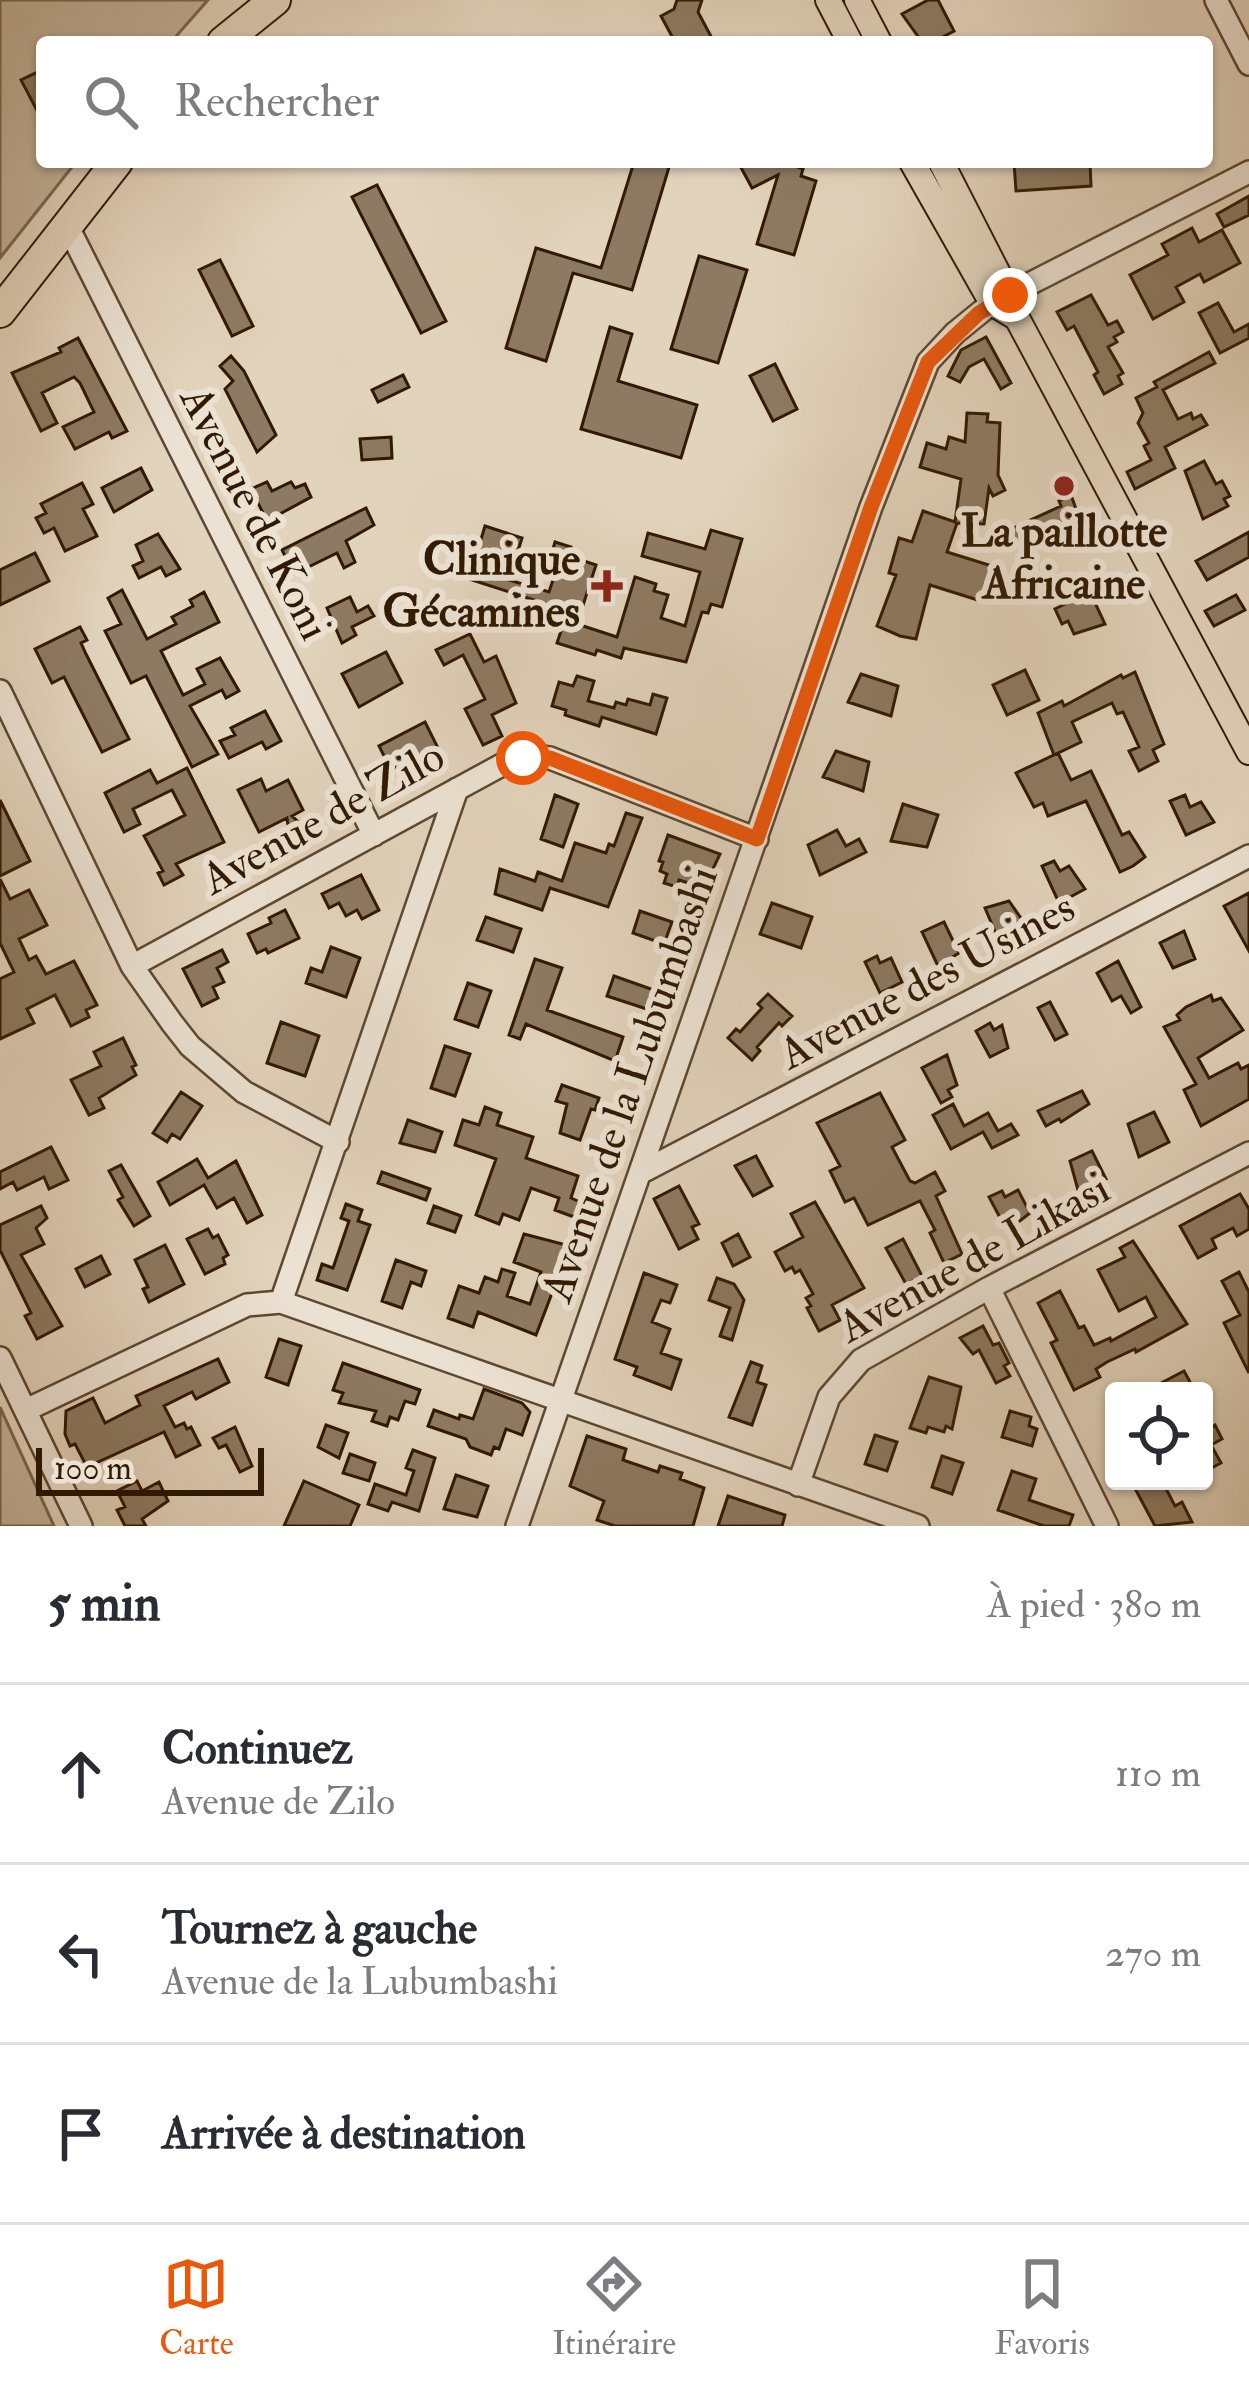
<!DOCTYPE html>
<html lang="fr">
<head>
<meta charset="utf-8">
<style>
  body { margin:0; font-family:"IM FELL Double Pica",serif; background:#f7f7f7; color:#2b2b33 }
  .controls { position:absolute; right:36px; bottom:36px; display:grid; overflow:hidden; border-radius:12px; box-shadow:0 3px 9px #0004 }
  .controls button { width:108px; height:108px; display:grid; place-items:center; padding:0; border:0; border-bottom:3px solid #e1e1e2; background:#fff; color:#2b2b33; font:60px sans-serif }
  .scale { position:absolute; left:36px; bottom:30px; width:228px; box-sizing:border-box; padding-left:12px; border:6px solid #311a00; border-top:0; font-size:33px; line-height:42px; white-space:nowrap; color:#311a00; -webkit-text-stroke:9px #ece2d3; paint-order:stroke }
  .stop { position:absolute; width:36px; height:36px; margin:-27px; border:9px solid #ea580c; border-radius:50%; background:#fff }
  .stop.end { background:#ea580c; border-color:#fff; box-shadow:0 3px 12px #0008 }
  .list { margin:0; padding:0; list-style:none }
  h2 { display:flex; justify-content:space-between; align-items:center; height:156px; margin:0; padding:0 48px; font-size:51px }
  h2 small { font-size:39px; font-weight:400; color:#7c7c81 }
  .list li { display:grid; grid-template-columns:78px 1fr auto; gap:36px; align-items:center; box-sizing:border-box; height:180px; padding:0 48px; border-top:3px solid #e1e1e2 }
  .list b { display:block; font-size:45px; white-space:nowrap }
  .list p { margin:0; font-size:39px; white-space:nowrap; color:#7c7c81 }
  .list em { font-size:39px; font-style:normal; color:#7c7c81 }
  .icon { flex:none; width:66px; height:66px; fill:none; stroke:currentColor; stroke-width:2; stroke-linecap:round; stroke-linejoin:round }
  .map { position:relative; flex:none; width:1249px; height:1526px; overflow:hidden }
  .search { position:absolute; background:#fff; box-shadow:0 3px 9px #0004; left:36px; right:36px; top:36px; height:132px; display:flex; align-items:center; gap:30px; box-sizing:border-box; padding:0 42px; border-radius:12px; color:#7c7c81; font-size:45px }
  .sheet { height:696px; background:#fff }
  nav { display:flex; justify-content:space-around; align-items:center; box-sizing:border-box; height:168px; border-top:3px solid #e1e1e2; background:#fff; font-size:33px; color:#7c7c81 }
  nav a { display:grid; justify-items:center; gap:6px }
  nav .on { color:#ea580c }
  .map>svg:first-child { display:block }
</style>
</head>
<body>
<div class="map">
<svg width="1249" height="1526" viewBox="0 0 1249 1526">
  <rect width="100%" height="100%" fill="#e2d3bc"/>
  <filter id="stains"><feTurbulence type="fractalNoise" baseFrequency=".00167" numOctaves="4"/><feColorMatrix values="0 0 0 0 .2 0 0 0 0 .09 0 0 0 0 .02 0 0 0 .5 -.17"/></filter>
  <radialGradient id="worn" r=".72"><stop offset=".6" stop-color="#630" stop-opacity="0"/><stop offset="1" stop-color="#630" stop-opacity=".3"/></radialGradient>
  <path fill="#c4b49c" stroke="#7a674e" stroke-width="3" d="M0 0H208L171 42H42V162H76L0 258Z
    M0 1407 54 1526H0Z"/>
  <path fill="#8d7a62" stroke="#311a00" stroke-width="3" d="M677 0H702L698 12 714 42H675L661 16 674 9Z
    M928 0H938L954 31 933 42H922L902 14Z
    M42 70V120L21 80Z
    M634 162 670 164 632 290 573 273 546 361 506 348 536 248 601 268Z
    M738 162H803L795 166 803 169 801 176 816 181 794 255 757 244 778 175 752 188Z
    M1014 162H1090L1091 186 1016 191Z
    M377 185 446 321 421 333 352 197Z
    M1249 196V215L1224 227 1217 214Z
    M1192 228 1199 242 1222 230 1240 263 1204 282 1200 274 1176 287 1184 302 1153 319 1130 275 1168 255 1162 244Z
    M699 256 747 270 718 363 671 349Z
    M220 260 253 326 232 336 199 270Z
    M1091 295 1108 325 1117 321 1123 332 1114 337 1117 342 1108 347 1123 373 1118 376 1122 384 1104 394 1094 375 1098 372 1074 326 1067 330 1057 312Z
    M1218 303 1234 332 1249 324V338L1220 353 1199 313Z
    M610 327 632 334 618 381 697 405 681 458 581 429Z
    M986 337 1011 383 1001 389 984 359 969 367 960 382 948 376 961 350Z
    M78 338 127 431 112 438 109 432 75 449 63 427 94 412 80 383 74 377 42 393 57 423 41 431 12 373 61 352 59 348Z
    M1209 352 1215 363 1163 390 1178 419 1191 413 1193 419 1201 415 1207 425 1165 447 1175 468 1135 489 1127 472 1151 460 1144 446 1149 443 1138 423 1143 413 1136 398 1157 387 1154 382Z
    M231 356 244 371 276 435 257 452 225 389 233 381 220 366Z
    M775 364 797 409 773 421 750 376Z
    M403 375 409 387 378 402 372 390Z
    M967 413 988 414 987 422 1000 423 998 475 1005 490 993 496 989 488 984 524 957 523 947 552 992 566 981 601 930 585 916 639 900 636 877 626 896 575 889 573 899 538 912 542 923 511 955 522 961 479 920 467 927 443 946 449 949 437 965 442Z
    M391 437 392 458 362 460 360 439Z
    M1204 461 1216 484 1222 481 1230 496 1224 499 1228 506 1203 519 1185 471Z
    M141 468 152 490 114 512 102 488Z
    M267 482 272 491 291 482 295 488 305 484 311 497 267 521 251 489Z
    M82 483 93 504 83 509 97 536 65 551 54 528 44 533 36 518 46 513 41 504Z
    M1071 495 1083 528 1050 543 1049 540 1037 545 1033 535 1015 544 1009 530 1061 506 1059 501Z
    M366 508 374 525 346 541 355 562 344 568 337 553 294 574 282 550Z
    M485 526 522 538 509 580 549 592 560 559 551 556 555 542 571 547 569 556 596 565 577 624 617 637 635 577 656 584 654 591 668 595 661 618 685 626 700 572 642 556 648 533 705 549 711 530 742 539 722 607 711 604 708 613 702 612 686 662 624 648 621 658 597 650 595 655 557 643 562 628 529 618 534 600 469 579Z
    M1249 532V557L1207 580 1196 561Z
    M158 534 180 569 166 576 161 567 139 578 133 566 143 561 136 545Z
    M35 553 49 581 0 605V570Z
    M122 590 147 639 176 624 172 617 193 606 190 600 204 592 219 622 161 651 183 695 205 684 197 669 220 658 239 691 226 698 222 690 190 706 218 754 192 767 146 676 131 683 105 631 121 624 108 598Z
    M1090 592 1105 624 1074 634 1068 621 1062 624 1055 609Z
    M1236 595 1245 610 1214 626 1205 611Z
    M350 597 357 612 368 606 374 616 352 627 356 635 342 643 327 608Z
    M80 627 87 640 81 643 86 654 129 739 102 752 64 677 52 683 35 649Z
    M470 634 484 662 496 656 516 703 492 715 502 736 483 745 465 709 485 699 463 655 444 665 436 650Z
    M386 652 402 683 359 707 342 674Z
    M1025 670 1039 700 1007 715 993 685Z
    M1135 672 1164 744 1153 750 1158 761 1139 771 1129 751 1139 747 1123 712 1117 714 1112 703 1072 722 1081 742 1054 755 1038 713 1062 701 1064 706 1121 675 1123 678Z
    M861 674 898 686 891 716 848 702Z
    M577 676 594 681 588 701 614 708 616 702 626 705 628 699 650 705 653 694 667 698 656 734 602 717 599 726 565 715 566 710 552 706 559 682 573 686Z
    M265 711 281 741 266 749 262 742 229 758 220 741 235 735 231 728Z
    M425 722 437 746 391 770 379 746Z
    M836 751 869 762 863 791 823 777Z
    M1058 753 1071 780 1091 771 1122 835 1129 832 1145 857 1133 866 1120 872 1086 801 1048 816 1043 803 1034 807 1016 773Z
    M187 768 224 842 176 864 183 875 164 885 158 873 163 871 144 836 185 815 172 790 133 809 140 824 124 832 105 793 150 770 157 783Z
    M261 779 266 791 288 780 303 810 292 816 303 826 300 837 289 833 287 818 259 832 238 790Z
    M555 795 578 804 563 847 541 839Z
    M1185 795 1190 807 1201 802 1214 822 1186 835 1170 801Z
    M0 800 30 861 0 876Z
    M903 804 938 815 927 847 891 841Z
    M626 813 642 818 608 907 550 888 542 910 495 894 500 869 535 881 538 872 562 881 575 843 606 853 609 844 614 846Z
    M837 830 846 846 859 839 866 852 820 875 808 845Z
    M668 835 720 854 704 888 679 880 677 887 664 883 667 874 660 871 663 862 659 861Z
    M1054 861 1060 871 1069 866 1085 889 1059 903 1042 866Z
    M361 875 379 910 362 919 357 910 346 916 339 903 329 908 322 894Z
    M0 879 10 899 29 890 47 925 19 939 29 960 36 956 46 974 74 961 97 1005 86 1010 89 1017 71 1026 55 995 27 1009 34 1023 0 1039V979L14 972 0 943Z
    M1249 893V951L1224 906Z
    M1009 901 1023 921 997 936 985 908Z
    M772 903 812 917 801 948 760 934Z
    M285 910 299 938 268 953 266 949 257 953 248 934 271 923 269 918Z
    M640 911 672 922 664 944 633 933Z
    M486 917 521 929 513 952 477 940Z
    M944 922 959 953 938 966 922 932Z
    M1184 931 1195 959 1173 968 1160 943Z
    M331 947 360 958 346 997 306 983 311 968 322 972Z
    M222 950 228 962 217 968 224 982 213 987 218 998 202 1006 183 969Z
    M877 956 880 963 891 958 902 982 880 993 865 962Z
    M535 959 562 968 547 1010 623 1037 615 1061 526 1024 520 1039 509 1035Z
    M1118 961 1141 1007 1131 1013 1121 996 1112 1001 1097 973Z
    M614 976 668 995 662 1014 607 996Z
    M468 983 491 991 478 1027 455 1019Z
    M768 994 792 1016 782 1026 779 1023 757 1047 760 1051 752 1060 728 1038 736 1029 740 1032 762 1008 758 1004Z
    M1211 995 1213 1001 1221 998 1243 1030 1198 1058 1209 1078 1238 1063 1241 1069 1249 1065V1099L1201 1126 1184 1090 1196 1084 1164 1027 1180 1020 1177 1015 1186 1007Z
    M1050 1002 1067 1034 1055 1040 1038 1008Z
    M281 1022 319 1036 305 1076 267 1063Z
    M990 1023 994 1030 1002 1025 1008 1048 990 1057 976 1031Z
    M123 1038 136 1065 132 1067 136 1075 99 1098 104 1108 89 1115 71 1080 101 1066 94 1052Z
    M445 1046 470 1054 455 1096 431 1088Z
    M947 1055 957 1085 948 1090 952 1097 941 1103 922 1068Z
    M562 1085 599 1098 595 1110 591 1109 580 1140 560 1133 567 1104 556 1101Z
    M1082 1091 1089 1104 1061 1122 1059 1119 1046 1126 1038 1111Z
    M181 1092 202 1106 180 1139 172 1134 167 1142 153 1133Z
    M880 1093 905 1140 892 1147 910 1181 915 1183 935 1172 945 1191 936 1196 962 1254 944 1263 930 1233 935 1230 920 1201 868 1225 854 1198 845 1202 830 1171 840 1166 817 1123Z
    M953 1104 964 1126 988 1113 998 1131 1011 1124 1018 1135 992 1148 983 1132 951 1149 933 1115Z
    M485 1107 501 1113 497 1125 533 1137 526 1158 578 1176 571 1198 580 1202 574 1217 555 1210 559 1198 531 1188 519 1220 503 1214 499 1224 476 1215 496 1159 455 1145 463 1120 479 1125Z
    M1154 1112 1169 1142 1139 1157 1128 1124Z
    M408 1120 442 1132 435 1152 400 1143Z
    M51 1147 68 1180 49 1189 44 1177 17 1190 13 1182 0 1189V1172Z
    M1092 1151 1106 1179 1078 1190 1070 1161Z
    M756 1156 772 1186 753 1196 735 1166Z
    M197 1159 208 1178 236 1161 262 1215 247 1223 234 1198 217 1208 204 1185 170 1205 158 1182Z
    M121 1165 150 1216 134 1226 118 1200 123 1197 109 1171Z
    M382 1172 430 1189 426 1200 378 1183Z
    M679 1186 699 1224 692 1227 698 1239 679 1249 654 1199Z
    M1018 1190 1030 1213 1007 1231 989 1197 1002 1191 1005 1197Z
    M1240 1194 1249 1209V1229L1237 1236 1233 1228 1212 1239 1216 1248 1198 1258 1180 1226Z
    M815 1202 864 1288 832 1305 840 1320 819 1331 807 1308 811 1306 806 1298 813 1294 800 1270 795 1273 792 1267 785 1271 775 1252 803 1237 791 1214Z
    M346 1204 362 1210 358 1221 370 1225 347 1290 317 1280 322 1264 333 1268 349 1221 341 1218Z
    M41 1206 47 1218 36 1228 44 1244 21 1255 62 1326 37 1339 25 1316 31 1313 0 1250V1225Z
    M434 1206 461 1216 455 1232 428 1223Z
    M208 1229 213 1238 218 1235 228 1255 223 1258 225 1264 205 1274 187 1239Z
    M524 1234 570 1246 536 1335 478 1312 473 1327 448 1318 459 1286 479 1293 485 1277 498 1282 502 1269 515 1273 507 1296 530 1304 541 1272 514 1262Z
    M738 1234 750 1257 733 1266 722 1243Z
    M903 1239 922 1276 906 1284 886 1248Z
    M1133 1241 1187 1324 1136 1352 1135 1349 1107 1362 1096 1369 1100 1377 1074 1390 1051 1343 1057 1340 1038 1303 1060 1291 1079 1328 1084 1326 1094 1345 1110 1338 1111 1341 1156 1317 1146 1297 1119 1311 1098 1270 1125 1257 1120 1248Z
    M165 1245 184 1284 149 1302 143 1289 148 1287 135 1260Z
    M101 1256 110 1274 85 1287 76 1269Z
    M396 1260 426 1271 421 1286 411 1282 402 1308 382 1301Z
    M1239 1272 1249 1292V1373L1224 1323 1240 1315 1222 1281Z
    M644 1273 677 1285 670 1303 661 1300 652 1322 670 1329 661 1353 681 1360 671 1389 634 1375 637 1367 615 1359Z
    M717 1278 734 1284 744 1300 732 1340 720 1336 730 1308 709 1300Z
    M983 1326 993 1345 999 1343 1009 1363 1004 1366 1010 1376 996 1383 979 1350 973 1354 960 1338Z
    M279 1339 301 1346 288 1385 266 1377Z
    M218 1359 229 1382 196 1399 192 1392 164 1406 175 1427 184 1423 187 1429 191 1427 200 1445 176 1457 164 1432 87 1467 75 1444 70 1446 65 1434 66 1411 93 1398 105 1423 140 1405 136 1396Z
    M751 1362 762 1366 757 1382 766 1385 752 1425 729 1417Z
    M343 1363 420 1390 415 1404 405 1401 398 1420 390 1417 387 1426 372 1421 376 1411 339 1403 343 1393 333 1390Z
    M1184 1371 1195 1391H1146Z
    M929 1377 961 1387 952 1429 946 1426 944 1432 928 1427 926 1433 910 1428Z
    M484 1389 522 1403 530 1412 522 1435 506 1429 499 1449 494 1447 491 1455 470 1447 466 1439 428 1426 434 1410 459 1419 460 1415 473 1419Z
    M1010 1411 1031 1417 1029 1426 1037 1429 1032 1446 1002 1437Z
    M326 1425 348 1433 339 1458 318 1447Z
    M1215 1425 1222 1439 1211 1445 1221 1463 1204 1472V1431Z
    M235 1427 252 1466 240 1472 226 1445 219 1448 213 1438Z
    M875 1435 897 1442 887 1471 865 1464Z
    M587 1436 626 1449 623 1460 658 1472 660 1466 682 1473 680 1479 704 1488 693 1526H615L597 1520 604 1501 570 1486Z
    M413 1450 435 1458 419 1511 392 1502 388 1511 368 1504 375 1484 406 1495 414 1471 406 1468Z
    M350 1454 375 1463 369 1481 343 1473Z
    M942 1456 963 1463 952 1494 932 1487Z
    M1012 1471 1036 1479 1029 1500 1073 1515 1069 1526H1044L998 1510Z
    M456 1475 488 1486 477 1517 444 1509Z
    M137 1481 142 1491 159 1482 168 1501 142 1519 146 1526H125L117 1510 125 1507 117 1491Z
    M304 1481 359 1505 350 1526H284Z
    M1131 1481H1162L1175 1506 1182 1502 1192 1522 1155 1526Z
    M728 1496 785 1515 782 1526H718Z"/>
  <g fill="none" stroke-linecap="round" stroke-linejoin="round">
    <g stroke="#5d482f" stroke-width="26">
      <path id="minor" d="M1216 0 1249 64
        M67 225 374 835
        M0 691 132 966 172 1023 190 1046 244 1092 338 1142
        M132 966 509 761 536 756 550 758 757 839
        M640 1173 1249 856
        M989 1288 1107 1526
        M281 1302 457 789
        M0 1358 81 1526
        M26 1410 247 1305 281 1302 918 1526
        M798 1485 829 1397 861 1360 989 1288 1249 1153
        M517 1526 871 507 928 362 955 333 992 303 1249 172"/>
    </g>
    <g stroke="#311a00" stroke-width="28">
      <path id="major" d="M828 0 850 42
        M857 0 879 42
        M912 162 992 303 1017 318
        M941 162 1009 295 1017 318 1249 752"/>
    </g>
    <g stroke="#311a00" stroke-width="34">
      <path id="highway" d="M223 42 275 0
        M0 312 117 162"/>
    </g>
    <use href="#minor" stroke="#ece2d3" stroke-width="21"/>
    <use href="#major" stroke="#e2d3bc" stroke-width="24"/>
    <use href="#highway" stroke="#e2d3bc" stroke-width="30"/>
  </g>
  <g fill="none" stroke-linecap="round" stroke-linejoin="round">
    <path stroke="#ea580c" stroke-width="15" d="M523 758H550L757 839 871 507 928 362 979 313 1010 295"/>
  </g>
  <g fill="#8f2418" stroke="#ece2d3" stroke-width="4.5">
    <circle cx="1064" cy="486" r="12"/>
    <path d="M601 568h12v12h12v12h-12v12h-12v-12h-12v-12h12z"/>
  </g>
  <g text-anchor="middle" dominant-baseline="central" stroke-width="12" stroke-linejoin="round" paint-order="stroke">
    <g font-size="45" fill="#311a00" stroke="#ece2d3">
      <text transform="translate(255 513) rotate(63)">Avenue de Koni</text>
      <text transform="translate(323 818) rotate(-29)">Avenue de Zilo</text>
      <text transform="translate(927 981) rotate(-28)">Avenue des Usines</text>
      <text transform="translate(630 1084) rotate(-71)">Avenue de la Lubumbashi</text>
      <text transform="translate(974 1258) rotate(-29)">Avenue de Likasi</text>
    </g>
    <g font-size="45" font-weight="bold" fill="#311a00" stroke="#ece2d3">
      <text x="1064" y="532">La paillotte<tspan x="1064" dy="52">Africaine</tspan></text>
      <text x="580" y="560" text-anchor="end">Clinique<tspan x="580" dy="52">Gécamines</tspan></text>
    </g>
  </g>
  <rect width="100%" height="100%" filter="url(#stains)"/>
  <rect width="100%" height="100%" fill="url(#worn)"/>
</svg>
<div class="controls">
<button><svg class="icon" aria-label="locate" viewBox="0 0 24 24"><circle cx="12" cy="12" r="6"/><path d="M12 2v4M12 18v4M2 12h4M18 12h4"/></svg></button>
</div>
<div class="scale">100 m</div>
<div class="stop" style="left:523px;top:758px"></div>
<div class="stop end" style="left:1010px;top:295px"></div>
<div class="search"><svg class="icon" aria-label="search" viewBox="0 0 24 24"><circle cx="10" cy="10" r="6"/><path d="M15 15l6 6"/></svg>Rechercher</div>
</div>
<section class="sheet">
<h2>5 min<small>À pied · 380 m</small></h2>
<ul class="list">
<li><svg class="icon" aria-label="ahead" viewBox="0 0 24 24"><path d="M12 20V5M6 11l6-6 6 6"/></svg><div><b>Continuez</b><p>Avenue de Zilo</p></div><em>110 m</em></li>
<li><svg class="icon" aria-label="left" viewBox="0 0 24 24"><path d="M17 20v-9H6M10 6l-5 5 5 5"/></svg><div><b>Tournez à gauche</b><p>Avenue de la Lubumbashi</p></div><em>270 m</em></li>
<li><svg class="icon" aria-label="arrive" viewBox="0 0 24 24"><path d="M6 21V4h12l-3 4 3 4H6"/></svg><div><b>Arrivée à destination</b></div></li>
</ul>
</section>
<nav>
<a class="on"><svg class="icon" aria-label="map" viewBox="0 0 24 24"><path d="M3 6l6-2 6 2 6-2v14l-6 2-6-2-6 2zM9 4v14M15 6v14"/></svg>Carte</a>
<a><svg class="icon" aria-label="directions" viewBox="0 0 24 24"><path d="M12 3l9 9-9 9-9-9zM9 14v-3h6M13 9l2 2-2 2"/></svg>Itinéraire</a>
<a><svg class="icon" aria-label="saved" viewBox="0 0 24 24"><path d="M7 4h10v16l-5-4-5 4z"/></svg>Favoris</a>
</nav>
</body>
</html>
